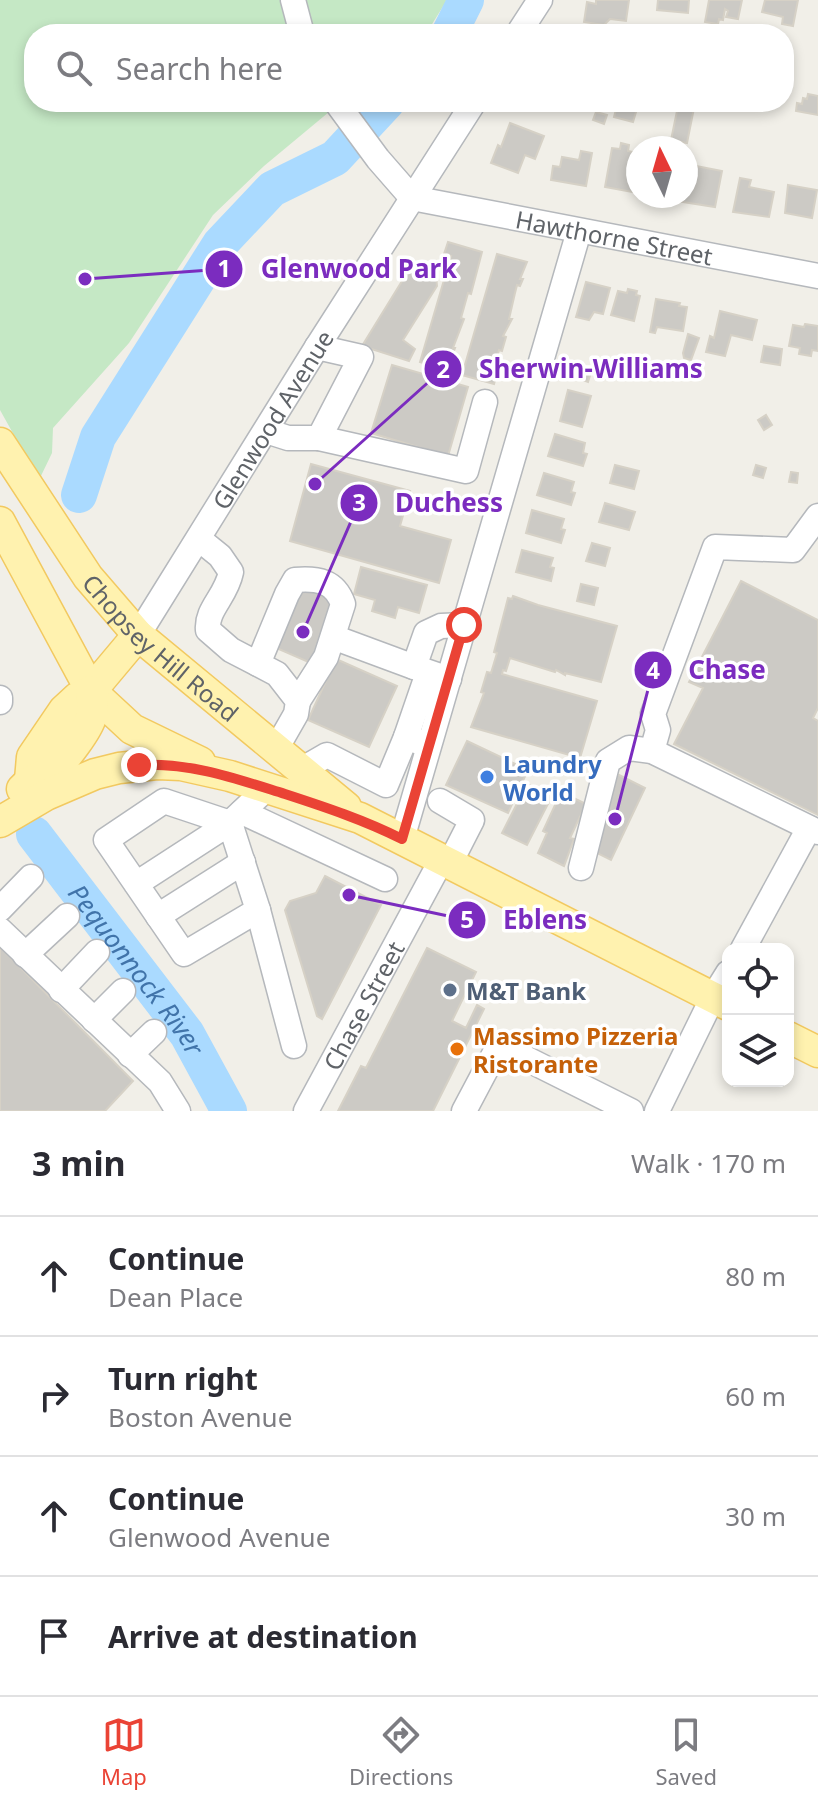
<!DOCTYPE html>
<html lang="en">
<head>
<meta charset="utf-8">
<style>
  body { margin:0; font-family:"Noto Sans",sans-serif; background:#f7f7f7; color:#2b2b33 }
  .controls { position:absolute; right:24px; bottom:24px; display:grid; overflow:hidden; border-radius:16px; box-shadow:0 4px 12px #0003 }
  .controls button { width:72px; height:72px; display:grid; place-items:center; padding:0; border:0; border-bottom:2px solid #e1e1e2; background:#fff; color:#2b2b33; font:40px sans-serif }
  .compass { position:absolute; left:626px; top:136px; width:72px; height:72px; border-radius:50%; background:#fff; box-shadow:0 4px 12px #0003; rotate:355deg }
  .stop { position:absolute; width:24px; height:24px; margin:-18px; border:6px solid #ea4335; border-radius:50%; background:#fff }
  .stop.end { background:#ea4335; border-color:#fff; box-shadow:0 2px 8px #0008 }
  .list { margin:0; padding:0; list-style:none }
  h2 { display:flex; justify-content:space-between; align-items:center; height:104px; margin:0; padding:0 32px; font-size:34px }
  h2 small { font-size:26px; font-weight:400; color:#7c7c81 }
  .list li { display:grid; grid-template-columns:52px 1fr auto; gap:24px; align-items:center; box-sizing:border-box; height:120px; padding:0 32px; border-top:2px solid #e1e1e2 }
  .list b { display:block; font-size:30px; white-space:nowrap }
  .list p { margin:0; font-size:26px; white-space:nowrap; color:#7c7c81 }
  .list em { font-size:26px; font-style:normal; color:#7c7c81 }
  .icon { flex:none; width:44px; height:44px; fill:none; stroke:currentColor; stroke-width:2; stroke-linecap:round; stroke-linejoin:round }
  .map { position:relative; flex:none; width:818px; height:1111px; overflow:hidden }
  .search { position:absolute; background:#fff; box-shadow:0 4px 12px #0003; left:24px; right:24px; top:24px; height:88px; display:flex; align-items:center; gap:20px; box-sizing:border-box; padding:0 28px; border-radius:32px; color:#7c7c81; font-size:30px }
  .sheet { height:584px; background:#fff }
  nav { display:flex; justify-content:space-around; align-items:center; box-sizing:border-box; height:112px; border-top:2px solid #e1e1e2; background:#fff; font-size:22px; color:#7c7c81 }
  nav a { display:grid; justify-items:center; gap:4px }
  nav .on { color:#ea4335 }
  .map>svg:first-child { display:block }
</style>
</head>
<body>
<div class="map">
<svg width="818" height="1111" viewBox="0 0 818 1111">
  <rect width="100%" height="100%" fill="#f1efe8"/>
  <path fill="#c5e8c5" d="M0 0H447L429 29 422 34H34V102H341L264 166 213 215 129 343 53 428 52 453 39 480 0 410Z"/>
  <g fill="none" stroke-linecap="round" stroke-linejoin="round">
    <g stroke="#aadaff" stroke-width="36">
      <path d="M449 34 466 0"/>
      <path d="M79 495 98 437 220 244 272 189 335 158 387 102"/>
      <path id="s1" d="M34 834 187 1034 229 1111"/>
    </g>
  </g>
  <path fill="#cccac5" stroke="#d6d1c6" stroke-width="2" d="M596 0H629L626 21 610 19 604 25 584 22 587 2 596 4Z
    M658 0H689L688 13 657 10Z
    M709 0H742L738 19 726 17 728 11 725 9 723 20 719 19 718 24 705 22Z
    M765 0H798L793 26 782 24 783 17 762 12Z
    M808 94 818 96V115L796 111 797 103 802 104 803 98 807 99Z
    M618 102H639L633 122 614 117Z
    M678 106 694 108 687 143 671 140Z
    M596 112 607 115 604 124 593 120Z
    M510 123 544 136 535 159 525 155 518 173 491 163 498 145 501 147Z
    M621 143 629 145 628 151 638 153V193L605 187 612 148 620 149Z
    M581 151 592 153 586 186 551 180 553 166 560 167 562 157 579 160Z
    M686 164 722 171 715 207 676 201 677 196H686Z
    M740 178 751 180 749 187 774 192 769 217 733 212Z
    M788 185 817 190 812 218 785 213Z
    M448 242 482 252 471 294 468 293 461 318 464 319 453 348H455L447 370 420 362 451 256 444 254Z
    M497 254 527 262 520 279H523L520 286 517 285 515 293 509 319H512L503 336 506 337 502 351 499 350 497 358 501 359 494 384 462 375Z
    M410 268 427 278 430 272 436 276 437 286 403 340 415 349 409 361 362 346Z
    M586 282 610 288 603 314 594 312 589 320 576 317Z
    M628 289 637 291 636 295 640 296 634 321 611 315 618 291 627 293Z
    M656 299 680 303 679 306 687 307 683 331 657 327 655 333 650 332Z
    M720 311 757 320 752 340 731 335 725 356 706 352 710 336 714 338Z
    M805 324 818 326V351L812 350 811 356 799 354 800 348 789 346 793 325 804 327Z
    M688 334 699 338 691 360 684 358 683 353Z
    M764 346 782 349 780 365 761 362Z
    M392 365 468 387 448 456 371 433Z
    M578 365 592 369 588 382 574 377Z
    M568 390 591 396 582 427 560 421Z
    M766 415 772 425 764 430 758 420Z
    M555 434 585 443 583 453 587 454 583 466 548 456Z
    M311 464 410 491 400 526 451 540 439 583 290 541Z
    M615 465 639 471 634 489 610 483Z
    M756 465 766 468 763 478 753 475Z
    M791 472 798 473 797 483 789 482Z
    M544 473 574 482 571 492 575 493 571 505 537 495Z
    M605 503 635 512 629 530 599 522Z
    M532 510 564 519 561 529 565 530 561 543 526 533Z
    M592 543 610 548 605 566 586 561Z
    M522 550 553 558 550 567 554 568 551 581 516 572Z
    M361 567 427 585 419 613 398 607 395 618 372 611 375 600 354 594Z
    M741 581 818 620V708L813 718 818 721V815L674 744 703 688 689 682Z
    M308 584 338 604 313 664 274 647 298 587Z
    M581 584 598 588 594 605 577 601Z
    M513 596 538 605 617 626 601 682 565 673V675L556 670 555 672 510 658 506 671 503 670 502 674 597 701 580 758 471 727 484 693 481 692 487 672 491 673 497 653 494 652 508 598 512 599Z
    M336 659 397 686 369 747 308 720Z
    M467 741 528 770 508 813 446 785Z
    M611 771 645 788 611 860 591 850Z
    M527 784 552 796 527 845 502 833Z
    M561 792 586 804 570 838 574 839 564 866 538 853 547 833 543 831Z
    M325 876 381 905 322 1019 317 1016 285 910 290 901 316 893Z
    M0 947 133 1081 105 1111H0Z
    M427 948 476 972 452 1021 466 1028 477 1005 484 1009 433 1111H338L361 1066 366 1068Z"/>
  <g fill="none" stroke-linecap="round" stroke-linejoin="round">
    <g stroke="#b5b8bc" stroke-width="27">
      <g id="minor">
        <path d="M293 0 302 34"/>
        <path d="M518 34 540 0"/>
        <path d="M336 102 378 159 412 198"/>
        <path id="s2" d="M412 198 818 276"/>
        <path d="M266 431 288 438H319L361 357 317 347"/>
        <path d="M319 438 466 471 485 402"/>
        <path d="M199 539 220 556 231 572C226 597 206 609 208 630L231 650 277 674 298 701 296 714 276 749"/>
        <path id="s3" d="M138 635 317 347 474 102"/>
        <path d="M333 637 414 667"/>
        <path d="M258 664 287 594 295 580C318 578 335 581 343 604L326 657 298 701"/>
        <path d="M449 679 414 667 426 633 441 626 464 625"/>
        <path d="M0 698V702"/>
        <path d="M419 742 406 737 428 673"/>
        <path d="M652 751 658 730 653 714 715 547 793 550 818 516"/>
        <path d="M301 770 327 755 386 785 406 737"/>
        <path d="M440 801 472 820 450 863"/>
        <path d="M242 812 385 879"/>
        <path d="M402 839 579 231"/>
        <path d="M581 868 608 761 629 748 652 751 818 832"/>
        <path d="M136 884 230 823 258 910 184 954C158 916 132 878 106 840L164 801 230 823 267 788"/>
        <path d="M0 909 31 877"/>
        <path d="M258 910 294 1046"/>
        <path d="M158 916 243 862"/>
        <path d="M0 930 160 1082 178 1111"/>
        <path d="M743 949 809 828"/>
        <path d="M25 955 67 916"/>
        <path d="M61 990 97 952"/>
        <path d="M94 1020 123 991"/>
        <path d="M130 1055 154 1032"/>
        <path id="s4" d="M306 1111 442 859"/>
        <path d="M464 1111 499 1045 631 1111"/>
        <path d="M657 1111 713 997 728 973"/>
      </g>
    </g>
    <g stroke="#f2c960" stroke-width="33">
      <g id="major">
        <path id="s5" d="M0 443 88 577 138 635 346 807"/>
        <path d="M0 522 91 691 132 729 200 762"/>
        <path d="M30 780 32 757 64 710 77 698 91 691 138 635"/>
        <path d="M22 789C33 776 42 779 54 769 64 761 88 729 91 717 94 708 92 699 91 691"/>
        <path d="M0 822 46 795 95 774 119 768 157 764 181 765 230 776 360 818 728 1005"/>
        <path d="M788 1037 818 1052"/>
      </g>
    </g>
    <use href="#minor" stroke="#fff" stroke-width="24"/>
    <use href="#major" stroke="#fff2af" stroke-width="30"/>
  </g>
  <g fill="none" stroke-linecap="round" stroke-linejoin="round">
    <path stroke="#ea4335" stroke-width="10" d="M139 765C190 762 237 779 285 794 325 807 364 820 402 839L464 625"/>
  </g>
  <circle fill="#3f7fe0" stroke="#fff" stroke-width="3" cx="487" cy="777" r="8"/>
  <circle fill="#5c6f8a" stroke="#fff" stroke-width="3" cx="450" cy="990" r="8"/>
  <circle fill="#e8710a" stroke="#fff" stroke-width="3" cx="457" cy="1049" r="8"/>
  <g text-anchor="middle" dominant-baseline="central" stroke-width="7" stroke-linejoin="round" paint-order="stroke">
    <g font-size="24" fill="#5f6368" stroke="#fff">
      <text stroke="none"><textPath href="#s2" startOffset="206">Hawthorne Street</textPath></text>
      <text stroke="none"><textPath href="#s3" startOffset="254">Glenwood Avenue</textPath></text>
      <text stroke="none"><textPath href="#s5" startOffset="262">Chopsey Hill Road</textPath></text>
      <text stroke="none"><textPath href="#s4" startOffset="120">Chase Street</textPath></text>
    </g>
    <g font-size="24" font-weight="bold" fill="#366cbe" stroke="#fff" text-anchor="start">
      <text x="503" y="763">Laundry<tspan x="503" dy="28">World</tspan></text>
    </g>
    <g font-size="24" font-weight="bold" fill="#4e5e75" stroke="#fff" text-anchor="start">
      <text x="466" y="990">M&amp;T Bank</text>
    </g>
    <g font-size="24" font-weight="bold" fill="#c56008" stroke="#fff" text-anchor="start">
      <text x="473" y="1035">Massimo Pizzeria<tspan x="473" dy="28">Ristorante</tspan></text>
    </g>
    <g font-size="26" font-style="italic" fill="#4174aa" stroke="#fff">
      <text stroke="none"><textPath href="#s1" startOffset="170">Pequonnock River</textPath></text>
    </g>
  </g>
  <path fill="none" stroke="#7b2cbf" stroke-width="3" d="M85 279L224 269M315 484L443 369M303 632L359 503M615 819L653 670M349 895L467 920"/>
  <g fill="#7b2cbf" stroke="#fff" stroke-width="3">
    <circle cx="85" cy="279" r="8"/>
    <circle cx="315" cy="484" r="8"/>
    <circle cx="303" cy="632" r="8"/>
    <circle cx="615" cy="819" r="8"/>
    <circle cx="349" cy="895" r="8"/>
    <circle cx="224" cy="269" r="20"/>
    <circle cx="443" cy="369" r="20"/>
    <circle cx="359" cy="503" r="20"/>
    <circle cx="653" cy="670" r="20"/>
    <circle cx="467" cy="920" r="20"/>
  </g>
  <g font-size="24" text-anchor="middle" font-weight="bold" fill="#fff">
    <text x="224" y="277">1</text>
    <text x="443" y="378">2</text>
    <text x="359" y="511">3</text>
    <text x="653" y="679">4</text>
    <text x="467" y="928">5</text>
  </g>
  <g font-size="26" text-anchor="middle" font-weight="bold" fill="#7b2cbf" stroke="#fff" stroke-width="7" stroke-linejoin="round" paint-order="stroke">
    <text x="359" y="278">Glenwood Park</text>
    <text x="591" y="378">Sherwin-Williams</text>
    <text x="449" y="512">Duchess</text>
    <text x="727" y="679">Chase</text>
    <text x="545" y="929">Eblens</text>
  </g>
</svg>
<div class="controls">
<button><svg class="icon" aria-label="locate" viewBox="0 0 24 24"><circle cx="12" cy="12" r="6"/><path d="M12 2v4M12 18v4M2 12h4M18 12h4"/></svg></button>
<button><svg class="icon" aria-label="layers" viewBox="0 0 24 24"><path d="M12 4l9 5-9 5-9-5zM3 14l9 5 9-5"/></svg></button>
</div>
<svg class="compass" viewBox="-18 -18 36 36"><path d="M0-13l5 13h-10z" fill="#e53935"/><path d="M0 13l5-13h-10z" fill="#7c7c81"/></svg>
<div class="stop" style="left:464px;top:625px"></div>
<div class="stop end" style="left:139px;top:765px"></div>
<div class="search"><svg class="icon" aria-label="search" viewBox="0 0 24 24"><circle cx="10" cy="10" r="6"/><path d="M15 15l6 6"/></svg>Search here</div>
</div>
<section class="sheet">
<h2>3 min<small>Walk · 170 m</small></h2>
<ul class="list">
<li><svg class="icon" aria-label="ahead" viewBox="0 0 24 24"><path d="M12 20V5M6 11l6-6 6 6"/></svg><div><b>Continue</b><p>Dean Place</p></div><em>80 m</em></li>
<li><svg class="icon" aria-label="right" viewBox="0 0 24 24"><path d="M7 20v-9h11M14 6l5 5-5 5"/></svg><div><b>Turn right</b><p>Boston Avenue</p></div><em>60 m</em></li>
<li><svg class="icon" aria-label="ahead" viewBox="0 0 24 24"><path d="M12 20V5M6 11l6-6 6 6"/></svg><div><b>Continue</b><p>Glenwood Avenue</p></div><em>30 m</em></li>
<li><svg class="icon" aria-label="arrive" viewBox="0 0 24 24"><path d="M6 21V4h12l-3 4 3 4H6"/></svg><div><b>Arrive at destination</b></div></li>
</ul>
</section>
<nav>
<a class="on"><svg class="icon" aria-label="map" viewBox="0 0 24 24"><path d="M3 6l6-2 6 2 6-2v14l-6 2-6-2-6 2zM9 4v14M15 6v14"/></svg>Map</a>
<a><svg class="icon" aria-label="directions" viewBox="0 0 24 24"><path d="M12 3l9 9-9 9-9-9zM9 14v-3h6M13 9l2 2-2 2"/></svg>Directions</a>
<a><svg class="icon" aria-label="saved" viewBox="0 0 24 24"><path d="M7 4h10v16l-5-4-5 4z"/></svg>Saved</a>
</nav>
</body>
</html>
